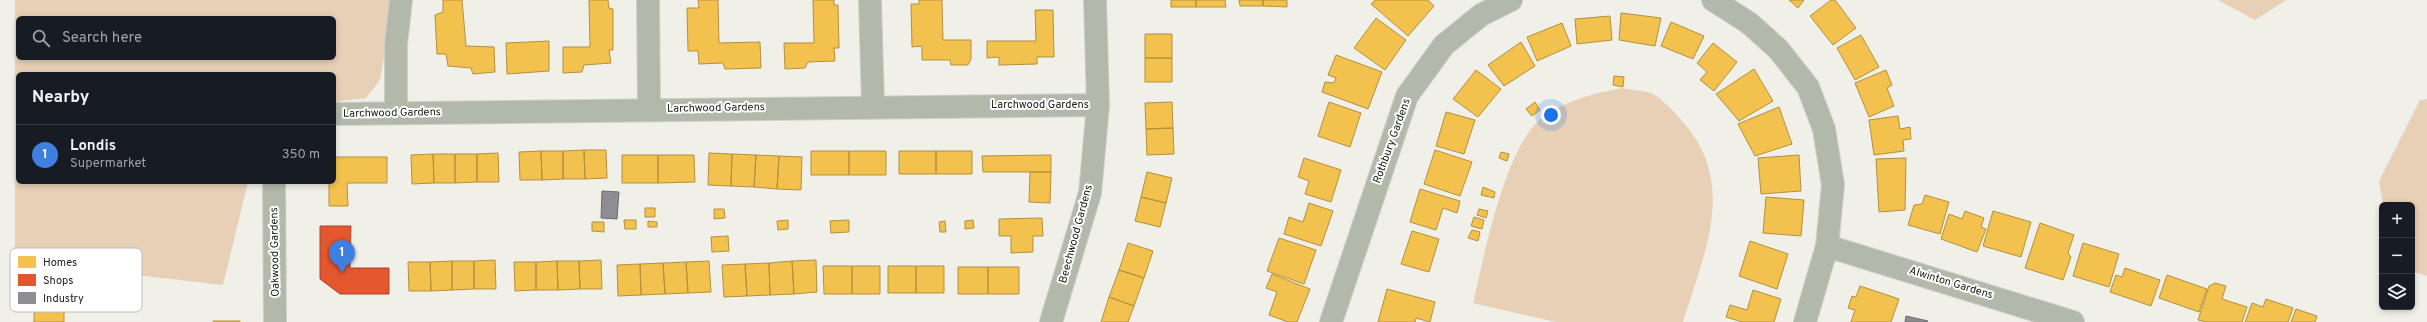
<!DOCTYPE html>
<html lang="en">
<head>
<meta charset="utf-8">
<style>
  body { margin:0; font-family:Overpass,sans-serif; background:#20242c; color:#f1f3f6 }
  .controls { position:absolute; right:12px; bottom:12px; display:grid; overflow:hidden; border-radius:6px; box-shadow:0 2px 6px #0003 }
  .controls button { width:36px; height:36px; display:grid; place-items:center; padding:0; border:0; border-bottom:1px solid #363941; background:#171b24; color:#f1f3f6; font:20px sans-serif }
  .you { position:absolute; left:1551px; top:115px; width:14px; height:14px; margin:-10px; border:3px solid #fff; border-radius:50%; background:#1a73e8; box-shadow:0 0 0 6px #1a73e833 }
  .badge { display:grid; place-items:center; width:26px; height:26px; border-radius:50%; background:#2563eb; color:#fff; font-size:13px; font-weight:700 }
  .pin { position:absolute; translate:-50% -33px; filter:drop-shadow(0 1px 2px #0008) }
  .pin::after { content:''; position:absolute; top:21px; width:14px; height:12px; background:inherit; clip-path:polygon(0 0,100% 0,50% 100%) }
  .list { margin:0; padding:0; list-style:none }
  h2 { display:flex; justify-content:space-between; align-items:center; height:52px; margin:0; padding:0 16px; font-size:17px }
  h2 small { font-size:13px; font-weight:400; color:#9ea1a6 }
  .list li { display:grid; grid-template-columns:26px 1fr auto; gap:12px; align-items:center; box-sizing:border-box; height:60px; padding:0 16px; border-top:1px solid #363941 }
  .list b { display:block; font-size:15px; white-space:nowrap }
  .list p { margin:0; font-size:13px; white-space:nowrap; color:#9ea1a6 }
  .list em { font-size:13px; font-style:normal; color:#9ea1a6 }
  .icon { flex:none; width:22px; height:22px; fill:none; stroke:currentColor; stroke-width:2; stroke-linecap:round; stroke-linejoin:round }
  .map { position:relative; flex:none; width:2427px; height:322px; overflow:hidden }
  .search { position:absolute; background:#171b24; box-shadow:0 2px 6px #0003; left:16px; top:16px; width:320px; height:44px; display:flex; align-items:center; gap:10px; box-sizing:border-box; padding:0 14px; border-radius:6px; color:#9ea1a6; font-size:15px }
  .panel { position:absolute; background:#171b24; box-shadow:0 2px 6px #0003; left:16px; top:72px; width:320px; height:112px; border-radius:6px }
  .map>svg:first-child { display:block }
</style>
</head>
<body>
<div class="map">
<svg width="2427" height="322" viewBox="0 0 2427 322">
  <rect width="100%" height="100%" fill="#f0f0e8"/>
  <path fill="#e7d0b6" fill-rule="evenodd" d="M15 0H394L380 80 366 98 334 102V74H18V182H248L223 285 15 261ZM18 18H334V58H18Z
    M2218 0H2286L2255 20Z
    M1623 88C1631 90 1641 90 1650 93 1661 96 1680 118 1688 128 1736 189 1703 256 1683 322H1556L1473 303C1484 257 1505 145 1543 117 1567 100 1594 93 1623 88Z
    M2427 99V276L2412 271V205H2383L2379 181 2420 100Z"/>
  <path fill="#f2c14e" stroke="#b3913f" d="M443 0H462L466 46 494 47 495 72 473 74 471 68 448 66 446 54H437L435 15 443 12Z
    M589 0H608L609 8 613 9V50H609L611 63 584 65 582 72 563 73V47H590Z
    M698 0H718L719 43 760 42 761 68 725 69 723 63 699 64 698 51H688L687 8H699Z
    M813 0H834V5H838L839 48H834L835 61 808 62 805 68 785 69 784 43H814Z
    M919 0H942L943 40H971V59L968 65H951L950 60H922V46L912 47 911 4H919Z
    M1171 0H1196V7H1171Z
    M1196 0H1225L1226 7H1196Z
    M1239 0H1263V6H1240Z
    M1263 0H1287V7L1263 6Z
    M1375 0H1428L1434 6 1408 36 1371 4Z
    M1789 0H1804L1798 8Z
    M1831 0H1835L1856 28 1833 45 1810 16Z
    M1035 10H1053L1054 57H1037V64L999 65V57L987 58V41H1036Z
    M1621 13 1661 18 1655 46 1619 40Z
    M1610 16 1612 40 1577 44 1575 19Z
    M1376 18 1406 40 1385 70 1354 48Z
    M1671 22 1704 36 1693 59 1661 46Z
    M1562 23 1571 46 1537 61 1527 37Z
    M1145 34H1172V58H1145Z
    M1861 35 1879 67 1855 80 1837 48Z
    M549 41V71L507 74 506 43Z
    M1521 42 1535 66 1504 86 1488 65Z
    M1713 43 1737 62 1714 91 1700 80 1707 72 1697 63Z
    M1336 55 1382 72 1368 109 1322 92 1325 82 1334 83 1336 78 1328 75Z
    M1145 58H1172V82H1145Z
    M1754 69 1773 101 1739 121 1716 94Z
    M1476 70 1501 89 1478 117 1453 99Z
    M1886 70 1892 85 1887 88 1894 106 1869 117 1855 83Z
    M1614 76 1624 77 1623 87 1613 85Z
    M1172 102 1173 128 1146 129 1145 103Z
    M1329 102 1361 113 1350 147 1318 136Z
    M1535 102 1540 110 1532 116 1526 109Z
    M1779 107 1792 144 1755 156 1738 124Z
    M1446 112 1475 120 1464 154 1436 146Z
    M1898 116 1900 129 1910 127 1911 139 1903 140 1904 151 1874 155 1869 120Z
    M1173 128 1174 154 1147 155 1146 129Z
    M584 150H606L607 178 585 179Z
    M584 150 585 179H563V151Z
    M1435 150 1472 162 1460 196 1424 184Z
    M541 151H563V179L542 180Z
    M541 151 542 180H520L519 152Z
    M811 151H849V175H811Z
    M849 151H886V175H849Z
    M899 151H936V174H899Z
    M936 151H972V174H936Z
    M1501 152 1509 154 1507 161 1499 158Z
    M498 153 499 182H477V154Z
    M709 153 732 154 731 186 708 185Z
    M433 154 434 183 412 184 411 155Z
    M433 154H455V183H434Z
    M455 154H477V182L455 183Z
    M732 154 756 155 754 187 731 186Z
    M622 155H658V183H622Z
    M658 155H694L695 182 658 183Z
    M756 155 779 156 777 189 754 187Z
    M1051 155V172H983L982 156Z
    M1799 155 1801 191 1761 194 1758 158Z
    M779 156 802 157 801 190 777 189Z
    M334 157H387V183H347L348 206H329V182H334Z
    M1304 158 1341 170 1331 202 1305 194 1309 181 1298 177Z
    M1906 158 1905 210 1879 212 1876 159Z
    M1030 172H1051L1050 203 1029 202Z
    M1147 172 1172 178 1166 203 1141 197Z
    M1483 187 1495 192 1494 198 1481 195Z
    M1420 189 1460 201 1457 213 1443 208 1436 230 1410 222Z
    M1925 195 1949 202 1940 234 1908 225 1914 205 1922 204Z
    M1141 197 1166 203 1160 227 1135 221Z
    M1766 197 1804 200 1801 236 1763 233Z
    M1309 203 1333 211 1321 246 1284 234 1289 217 1303 222Z
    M645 208H655V217H645Z
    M714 209H724L725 218 714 219Z
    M1479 209 1488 211 1486 218 1477 215Z
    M1965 211 1984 218 1981 227 1986 229 1977 252 1941 239 1949 214 1962 219Z
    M1993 211 2031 222 2021 257 1983 246Z
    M1474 217 1484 220 1482 229 1471 226Z
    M1042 218 1043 236H1033V252L1011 253V236H999V219Z
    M624 220H636V229H625Z
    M788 220V229L778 230 777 221Z
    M849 220V232L831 233 830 221Z
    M973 220 974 228 965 229V221Z
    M648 221 657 222V227H648Z
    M945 221 946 232H940L939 222Z
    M592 222H604V232L592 231Z
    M2040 223 2074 235 2068 253 2071 257 2063 280 2025 268Z
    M1472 230 1480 232 1478 241 1468 238Z
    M1412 231 1439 239 1429 272 1401 264Z
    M728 236 729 251 712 252 711 237Z
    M1279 238 1316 250 1304 284 1267 271Z
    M1750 241 1788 254 1777 289 1739 276Z
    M1128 243 1153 251 1144 278 1119 270Z
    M2083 243 2119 254 2109 287 2073 276Z
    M495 260 496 289H474V261Z
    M601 260 602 289H580L579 261Z
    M816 260 817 292 794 294 792 261Z
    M452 261H474V289L452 290Z
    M452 261V290L431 291 430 262Z
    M557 261H579L580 289 558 290Z
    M557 261 558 290H536V262Z
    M709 261 711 292 688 293 686 262Z
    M792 261 794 294 770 295 769 263Z
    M408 262H430L431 291H409Z
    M514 262H536V290L515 291Z
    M686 262 688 293 665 294 663 263Z
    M663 263 665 294 641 295 640 264Z
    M769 263 770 295 747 296 745 264Z
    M640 264 641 295 618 296 617 265Z
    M745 264 747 296 724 297 722 265Z
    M823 266H852V294H824Z
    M852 266H880V294H852Z
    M888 266H916V293H888Z
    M916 266H944V293H916Z
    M958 267H988V294H958Z
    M988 267H1019V294H988Z
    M2125 268 2160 280 2151 306 2110 292 2116 275 2122 277Z
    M1119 270 1144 278 1134 306 1109 297Z
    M1272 274 1310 289 1297 322H1288L1269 315 1277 292 1266 288Z
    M2167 275 2207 289 2199 312 2159 298Z
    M2215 283 2226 286 2222 299 2247 307 2242 322H2206L2198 320 2209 286Z
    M35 286H64V322H34Z
    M1860 286 1899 299 1891 322H1851L1855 310 1848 308 1852 296 1856 297Z
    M1387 289 1435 302 1430 322 1416 318 1415 322H1378Z
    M1753 290 1781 299 1774 322H1742L1726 317 1730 305 1747 310Z
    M1109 297 1134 306 1128 322H1101Z
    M2266 299 2293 308 2288 322H2245L2252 303 2263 307Z
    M2296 309 2317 316 2315 322H2291Z
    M213 321H240V322H213Z"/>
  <path fill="#e4572e" stroke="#aa4728" d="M320 226H351L350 268H389V294H340L320 279Z"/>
  <path fill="#8d8d92" stroke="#6d6d6e" d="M602 191 619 192 617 219 601 218Z
    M1906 316 1928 321 1927 322H1905Z"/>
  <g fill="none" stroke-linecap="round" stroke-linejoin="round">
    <g stroke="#cecec8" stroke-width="24">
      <path id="minor" d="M648 0 649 108
        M870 0 873 106
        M1713 0 1749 23 1778 49 1808 87 1824 129 1833 185 1827 246 1805 322
        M396 112V44L401 0
        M334 114 1098 105
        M274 182 275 322
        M1827 246 2073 322
        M1051 322 1090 193 1098 105 1095 0
        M1331 322 1407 96 1444 45 1481 15 1511 0"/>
    </g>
    <use href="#minor" stroke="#b2b8aa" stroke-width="22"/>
  </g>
  <g text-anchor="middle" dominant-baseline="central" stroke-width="4" stroke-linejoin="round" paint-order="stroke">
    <g font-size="11" fill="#21211b" stroke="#fff">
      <text x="1040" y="105">Larchwood Gardens</text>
      <text transform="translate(716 108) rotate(-1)">Larchwood Gardens</text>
      <text transform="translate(392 113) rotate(-1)">Larchwood Gardens</text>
      <text transform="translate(1392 141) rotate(-70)">Rothbury Gardens</text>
      <text transform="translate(1076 234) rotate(-75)">Beechwood Gardens</text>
      <text transform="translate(275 252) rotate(-91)">Oakwood Gardens</text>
      <text transform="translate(1951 283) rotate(17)">Alwinton Gardens</text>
    </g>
  </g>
  <rect x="10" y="248" width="132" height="64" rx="6" fill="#fff" stroke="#bcbcbb" stroke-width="1"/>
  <rect x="18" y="256" width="18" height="12" fill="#f2c14e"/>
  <rect x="18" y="274" width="18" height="12" fill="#e4572e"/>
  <rect x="18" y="292" width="18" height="12" fill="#8d8d92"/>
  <g font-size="11" fill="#21211b">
    <text x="43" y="266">Homes</text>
    <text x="43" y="284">Shops</text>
    <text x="43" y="302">Industry</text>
  </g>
</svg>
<div class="controls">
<button>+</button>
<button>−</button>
<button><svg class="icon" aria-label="layers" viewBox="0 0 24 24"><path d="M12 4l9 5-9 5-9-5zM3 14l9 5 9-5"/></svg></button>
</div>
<div class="you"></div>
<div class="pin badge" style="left:342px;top:273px;background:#3f7fe0">1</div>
<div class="search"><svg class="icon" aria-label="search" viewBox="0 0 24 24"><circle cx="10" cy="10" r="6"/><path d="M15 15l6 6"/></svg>Search here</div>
<section class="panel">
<h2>Nearby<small></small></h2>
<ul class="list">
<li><span class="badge" style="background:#3f7fe0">1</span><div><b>Londis</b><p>Supermarket</p></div><em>350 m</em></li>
</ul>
</section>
</div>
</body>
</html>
